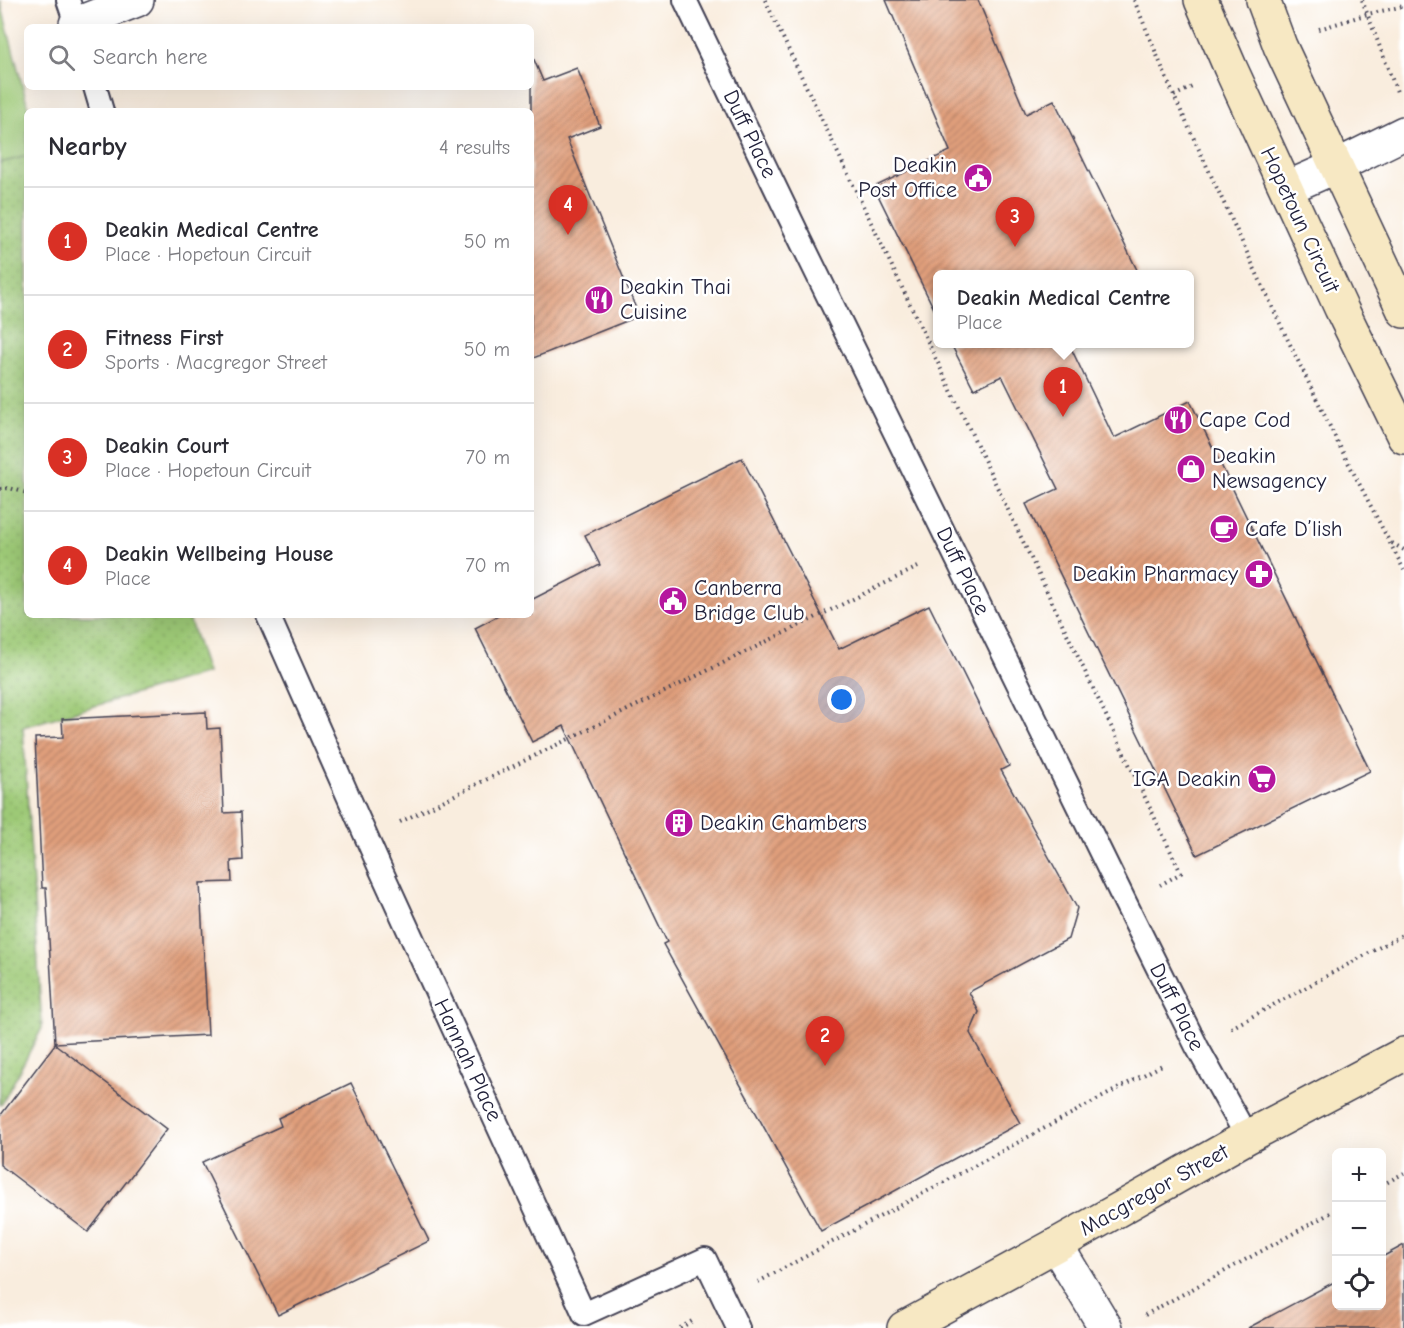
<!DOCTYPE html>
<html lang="en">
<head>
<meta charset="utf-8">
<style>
  body { margin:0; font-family:"Comic Neue",sans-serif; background:#f7f7f7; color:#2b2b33 }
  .controls { position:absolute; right:18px; bottom:18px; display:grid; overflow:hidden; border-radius:9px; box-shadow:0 6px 24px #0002 }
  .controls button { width:54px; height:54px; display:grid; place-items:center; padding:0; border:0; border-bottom:2px solid #e1e1e2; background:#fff; color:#2b2b33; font:30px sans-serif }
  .you { position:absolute; left:842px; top:700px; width:21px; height:21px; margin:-15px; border:4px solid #fff; border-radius:50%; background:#1a73e8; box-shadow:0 0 0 9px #1a73e833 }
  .badge { display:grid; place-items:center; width:39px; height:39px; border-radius:50%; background:#d93025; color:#fff; font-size:20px; font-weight:700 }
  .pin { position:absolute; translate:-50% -50px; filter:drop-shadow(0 2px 3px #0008) }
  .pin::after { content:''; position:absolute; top:32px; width:21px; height:18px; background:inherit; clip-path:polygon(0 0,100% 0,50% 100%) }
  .popup { position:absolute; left:933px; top:270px; width:261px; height:78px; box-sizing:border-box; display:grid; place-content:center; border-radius:9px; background:#fff; filter:drop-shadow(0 2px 4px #0005); font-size:20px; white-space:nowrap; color:#7c7c81 }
  .popup b { font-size:22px; color:#2b2b33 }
  .popup::after { content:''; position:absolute; left:50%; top:100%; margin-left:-12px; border:12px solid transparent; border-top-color:#fff }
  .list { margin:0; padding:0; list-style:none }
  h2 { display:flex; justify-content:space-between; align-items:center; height:78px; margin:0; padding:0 24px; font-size:26px }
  h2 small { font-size:20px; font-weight:400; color:#7c7c81 }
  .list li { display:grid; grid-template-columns:39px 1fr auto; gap:18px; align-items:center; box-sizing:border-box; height:108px; padding:0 24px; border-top:2px solid #e1e1e2 }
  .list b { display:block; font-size:22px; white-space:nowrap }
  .list p { margin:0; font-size:20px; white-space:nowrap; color:#7c7c81 }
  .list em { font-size:20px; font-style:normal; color:#7c7c81 }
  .icon { flex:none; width:33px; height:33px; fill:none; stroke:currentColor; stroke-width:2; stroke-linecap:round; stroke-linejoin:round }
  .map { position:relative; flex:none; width:1404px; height:1328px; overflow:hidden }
  .search { position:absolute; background:#fff; box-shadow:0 6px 24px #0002; left:24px; top:24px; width:510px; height:66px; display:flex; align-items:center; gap:15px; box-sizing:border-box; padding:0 21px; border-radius:9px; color:#7c7c81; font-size:22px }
  .panel { position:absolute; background:#fff; box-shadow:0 6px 24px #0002; left:24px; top:108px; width:510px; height:510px; border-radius:9px }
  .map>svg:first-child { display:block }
</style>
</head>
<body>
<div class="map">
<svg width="1404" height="1328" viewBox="0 0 1404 1328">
  <defs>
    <pattern id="park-dots" width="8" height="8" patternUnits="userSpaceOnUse" patternTransform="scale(1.5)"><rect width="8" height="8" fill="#9dc976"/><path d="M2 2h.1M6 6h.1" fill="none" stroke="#87ac67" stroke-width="1.8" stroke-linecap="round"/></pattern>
    <pattern id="building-hatch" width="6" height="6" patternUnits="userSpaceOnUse" patternTransform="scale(1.5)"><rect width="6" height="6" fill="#e09f7c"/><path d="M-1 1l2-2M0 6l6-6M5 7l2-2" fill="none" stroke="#b58167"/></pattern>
  </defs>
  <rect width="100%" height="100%" fill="#fff"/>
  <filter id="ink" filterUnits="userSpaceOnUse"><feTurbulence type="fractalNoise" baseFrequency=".0167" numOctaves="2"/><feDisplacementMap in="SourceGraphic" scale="12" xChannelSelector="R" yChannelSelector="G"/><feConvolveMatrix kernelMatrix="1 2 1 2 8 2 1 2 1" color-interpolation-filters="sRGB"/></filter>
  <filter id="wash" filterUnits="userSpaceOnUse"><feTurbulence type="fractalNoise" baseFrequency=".008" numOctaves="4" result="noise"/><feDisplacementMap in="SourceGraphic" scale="24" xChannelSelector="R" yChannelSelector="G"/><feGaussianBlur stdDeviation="1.35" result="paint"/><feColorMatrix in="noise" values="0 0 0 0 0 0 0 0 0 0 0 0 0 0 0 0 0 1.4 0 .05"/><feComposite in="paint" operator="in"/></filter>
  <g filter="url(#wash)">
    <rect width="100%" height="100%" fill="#f9edde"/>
    <path fill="url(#park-dots)" stroke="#607658" stroke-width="1.5" d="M27 156V615H188L207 673 23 727 42 1028 2 1104 0 1105V163Z"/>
    <path fill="#9dc976" stroke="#607658" stroke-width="1.5" d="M0 0 29 111H27V156L0 163Z"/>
    <g id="blocks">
      <path fill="url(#building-hatch)" d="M886 0H978L1026 114 1054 100 1139 274H937V315L874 187 950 151Z
        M531 55H532L543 81 577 68 600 126 567 139 639 316 531 359Z
        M951 344H1069L1114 438 1190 401 1370 771 1197 855 1026 504 1058 489 1002 376 974 389Z
        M742 458 839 649 929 605 1009 766 1001 770 1077 908 1068 939 969 992 979 1012 970 1033 1020 1123 821 1231 663 944 667 942 564 726 532 742 475 628 500 615H531V600L600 565 585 535Z
        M206 712 207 729 220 728 224 813 241 812 243 860 231 861 232 882 200 883 208 1035 55 1043 46 888H42L35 738 63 737 62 719Z
        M55 1044 167 1129 88 1232 0 1165V1116Z
        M351 1083 429 1241 278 1315 202 1162 281 1126 278 1118Z
        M1404 1245V1328H1248L1336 1281V1305H1382V1257Z"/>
    </g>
  </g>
  <g filter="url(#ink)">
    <use href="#blocks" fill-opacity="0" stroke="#424053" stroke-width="1.5"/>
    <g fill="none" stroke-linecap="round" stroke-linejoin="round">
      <g stroke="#424053" stroke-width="26">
        <path id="lane" d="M68 0 77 27
          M685 0 801 241 1126 904 1197 1047 1247 1137
          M95 87 102 111
          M268 615 380 868 584 1314 705 1259 738 1328"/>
      </g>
      <g stroke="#424053" stroke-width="36">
        <path id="street" d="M76 24 137 0
          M1287 188 1337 166 1404 133
          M1056 1245 1106 1328"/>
      </g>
      <g stroke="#424053" stroke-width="36">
        <path id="secondary" d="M1201 0 1230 67 1341 308 1404 437
          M1263 0 1280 46 1404 311
          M904 1328 1056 1245 1247 1137 1404 1054"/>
      </g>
      <path stroke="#424053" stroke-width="4" stroke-dasharray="1.5 4.5" stroke-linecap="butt" d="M765 0 1181 873 1160 885
        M1134 0 1174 96 1285 334 1337 441 1404 570
        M1362 0 1397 92
        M1319 29 1368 14 1404 6
        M1174 96 1192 87
        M0 489 9 488 27 493
        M1392 543 1404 550
        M400 822 918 567
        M1231 1028 1404 934
        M1382 1185 1404 1173
        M758 1282 1164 1064
        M1145 1315 1336 1210
        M680 1328 692 1321"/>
      <use href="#lane" stroke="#fff" stroke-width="22"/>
      <use href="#street" stroke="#fff" stroke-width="33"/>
      <use href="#secondary" stroke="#f7e8c3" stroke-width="33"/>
    </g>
  </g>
  <defs>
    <g id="civic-disc" transform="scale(1.5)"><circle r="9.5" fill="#b5179e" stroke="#fff"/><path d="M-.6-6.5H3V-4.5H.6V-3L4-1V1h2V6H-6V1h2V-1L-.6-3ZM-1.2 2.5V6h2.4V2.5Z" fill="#fff"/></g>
    <g id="restaurant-disc" transform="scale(1.5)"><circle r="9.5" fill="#b5179e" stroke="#fff"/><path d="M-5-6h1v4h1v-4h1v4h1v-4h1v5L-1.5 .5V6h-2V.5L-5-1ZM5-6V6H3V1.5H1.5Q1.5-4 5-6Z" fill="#fff"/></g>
    <g id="shop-disc" transform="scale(1.5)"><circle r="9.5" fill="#b5179e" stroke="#fff"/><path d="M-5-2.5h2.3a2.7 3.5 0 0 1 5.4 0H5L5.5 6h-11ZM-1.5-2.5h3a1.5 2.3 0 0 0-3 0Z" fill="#fff"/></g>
    <g id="cafe-disc" transform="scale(1.5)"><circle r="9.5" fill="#b5179e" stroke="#fff"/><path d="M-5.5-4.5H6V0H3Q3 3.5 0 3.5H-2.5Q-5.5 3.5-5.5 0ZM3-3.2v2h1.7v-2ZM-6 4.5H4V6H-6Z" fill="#fff"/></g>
    <g id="pharmacy-disc" transform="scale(1.5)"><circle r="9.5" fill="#b5179e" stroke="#fff"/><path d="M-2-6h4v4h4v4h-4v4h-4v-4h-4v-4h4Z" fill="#fff"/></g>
    <g id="supermarket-disc" transform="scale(1.5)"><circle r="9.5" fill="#b5179e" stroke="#fff"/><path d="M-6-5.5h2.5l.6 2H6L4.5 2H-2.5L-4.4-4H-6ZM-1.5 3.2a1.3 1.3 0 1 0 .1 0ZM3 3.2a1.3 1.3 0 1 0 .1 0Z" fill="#fff"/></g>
    <g id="building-disc" transform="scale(1.5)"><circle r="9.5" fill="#b5179e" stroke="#fff"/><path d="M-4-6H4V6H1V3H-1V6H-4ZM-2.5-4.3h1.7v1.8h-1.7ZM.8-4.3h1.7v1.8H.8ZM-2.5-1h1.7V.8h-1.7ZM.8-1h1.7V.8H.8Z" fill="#fff"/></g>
  </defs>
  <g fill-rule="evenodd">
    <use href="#civic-disc" x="978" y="178"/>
    <use href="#restaurant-disc" x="599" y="300"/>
    <use href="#restaurant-disc" x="1178" y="420"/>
    <use href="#shop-disc" x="1191" y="469"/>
    <use href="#cafe-disc" x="1224" y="529"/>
    <use href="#pharmacy-disc" x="1259" y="574"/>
    <use href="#civic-disc" x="673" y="601"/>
    <use href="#supermarket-disc" x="1262" y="779"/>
    <use href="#building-disc" x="679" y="823"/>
  </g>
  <g text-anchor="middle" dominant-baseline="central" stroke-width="5" stroke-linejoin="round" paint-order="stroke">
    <g font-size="22" fill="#22223b" stroke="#fff">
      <text transform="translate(750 134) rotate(64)">Duff Place</text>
      <text transform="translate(1300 220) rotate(65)">Hopetoun Circuit</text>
      <text transform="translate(963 571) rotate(64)">Duff Place</text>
      <text transform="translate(1177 1007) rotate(63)">Duff Place</text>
      <text transform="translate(468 1060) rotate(65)">Hannah Place</text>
      <text transform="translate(1154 1190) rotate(-29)">Macgregor Street</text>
    </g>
    <g font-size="22" fill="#22223b" stroke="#fff" text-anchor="start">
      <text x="957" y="165" text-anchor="end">Deakin<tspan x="957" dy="25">Post Office</tspan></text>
      <text x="620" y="287">Deakin Thai<tspan x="620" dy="25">Cuisine</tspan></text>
      <text x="1199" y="420">Cape Cod</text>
      <text x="1212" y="456">Deakin<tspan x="1212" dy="25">Newsagency</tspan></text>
      <text x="1245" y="529">Cafe D’lish</text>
      <text x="1238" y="574" text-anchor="end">Deakin Pharmacy</text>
      <text x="694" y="588">Canberra<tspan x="694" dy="25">Bridge Club</tspan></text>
      <text x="1241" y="779" text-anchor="end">IGA Deakin</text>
      <text x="700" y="823">Deakin Chambers</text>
    </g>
  </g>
</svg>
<div class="controls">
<button>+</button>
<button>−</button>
<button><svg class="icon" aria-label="locate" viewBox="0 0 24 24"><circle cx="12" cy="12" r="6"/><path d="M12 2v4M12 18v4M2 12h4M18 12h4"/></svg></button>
</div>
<div class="you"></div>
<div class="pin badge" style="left:1063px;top:417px">1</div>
<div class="popup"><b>Deakin Medical Centre</b>Place</div>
<div class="pin badge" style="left:825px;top:1066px">2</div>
<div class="pin badge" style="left:1015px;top:247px">3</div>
<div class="pin badge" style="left:568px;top:235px">4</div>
<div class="search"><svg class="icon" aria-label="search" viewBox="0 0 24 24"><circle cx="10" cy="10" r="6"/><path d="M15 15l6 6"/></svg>Search here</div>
<section class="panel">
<h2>Nearby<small>4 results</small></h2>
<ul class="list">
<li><span class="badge">1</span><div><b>Deakin Medical Centre</b><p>Place · Hopetoun Circuit</p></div><em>50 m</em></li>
<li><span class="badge">2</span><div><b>Fitness First</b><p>Sports · Macgregor Street</p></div><em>50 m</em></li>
<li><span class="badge">3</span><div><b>Deakin Court</b><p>Place · Hopetoun Circuit</p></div><em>70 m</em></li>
<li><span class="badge">4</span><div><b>Deakin Wellbeing House</b><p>Place</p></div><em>70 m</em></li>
</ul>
</section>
</div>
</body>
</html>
